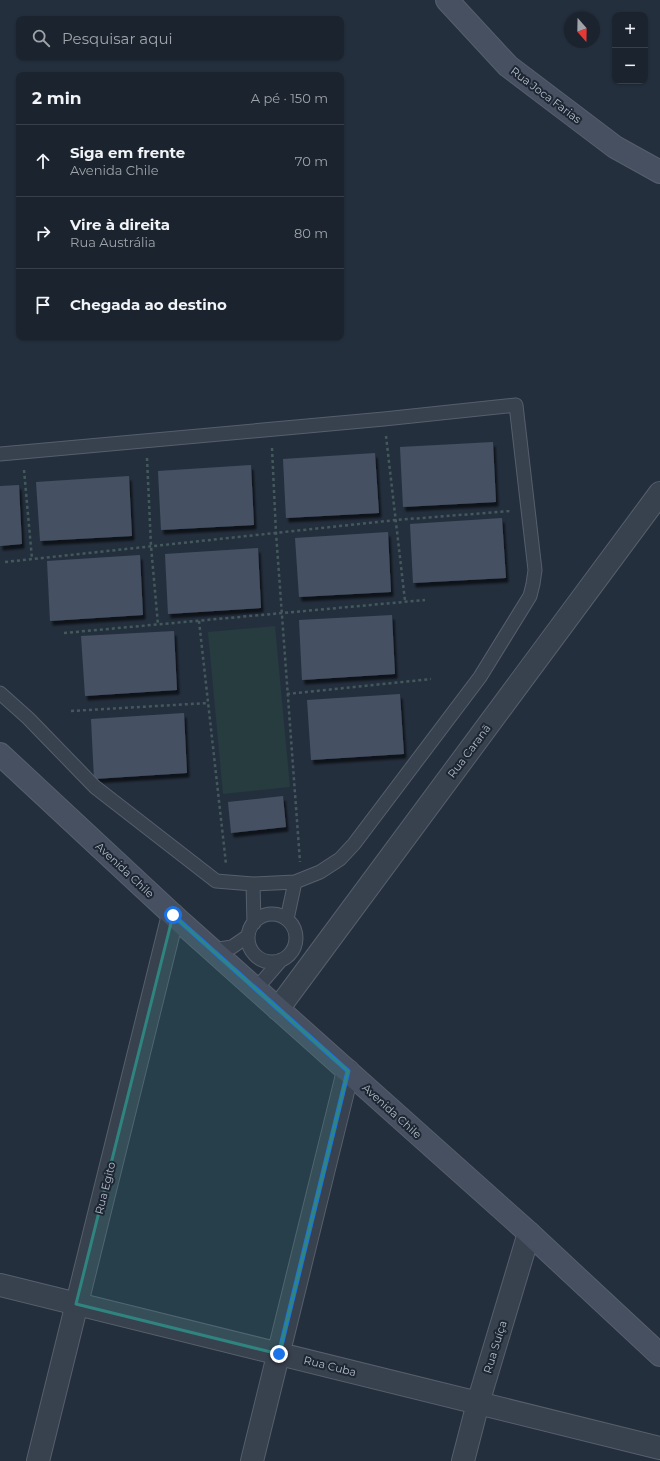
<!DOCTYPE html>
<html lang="pt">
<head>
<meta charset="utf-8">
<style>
  body { margin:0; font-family:Montserrat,sans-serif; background:#282f3a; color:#f1f3f6 }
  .controls { position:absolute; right:12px; top:12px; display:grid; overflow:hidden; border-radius:8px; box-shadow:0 1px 3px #0004 }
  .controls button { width:36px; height:36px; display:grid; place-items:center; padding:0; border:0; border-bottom:1px solid #39404a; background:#1b232e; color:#f1f3f6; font:20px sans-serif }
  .compass { position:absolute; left:564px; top:12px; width:36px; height:36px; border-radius:50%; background:#1b232e; box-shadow:0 1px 3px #0004; rotate:160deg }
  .stop { position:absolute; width:12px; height:12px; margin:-9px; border:3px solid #1a73e8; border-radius:50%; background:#fff }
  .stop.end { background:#1a73e8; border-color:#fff; box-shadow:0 1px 4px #0008 }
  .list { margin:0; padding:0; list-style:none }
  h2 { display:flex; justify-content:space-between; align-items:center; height:52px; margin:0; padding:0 16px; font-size:17px }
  h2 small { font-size:13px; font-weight:400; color:#a0a4aa }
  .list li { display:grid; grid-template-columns:26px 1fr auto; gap:12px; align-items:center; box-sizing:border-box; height:72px; padding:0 16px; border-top:1px solid #39404a }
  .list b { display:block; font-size:15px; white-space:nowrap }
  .list p { margin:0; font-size:13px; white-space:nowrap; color:#a0a4aa }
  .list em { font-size:13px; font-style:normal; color:#a0a4aa }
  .icon { flex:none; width:22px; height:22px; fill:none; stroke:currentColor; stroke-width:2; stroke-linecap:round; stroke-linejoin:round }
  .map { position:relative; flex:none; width:660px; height:1461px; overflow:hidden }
  .search { position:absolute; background:#1b232e; box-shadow:0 1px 3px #0004; left:16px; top:16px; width:328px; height:44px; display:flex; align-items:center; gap:10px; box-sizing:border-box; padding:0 14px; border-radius:8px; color:#a0a4aa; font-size:15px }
  .panel { position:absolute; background:#1b232e; box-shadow:0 1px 3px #0004; left:16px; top:72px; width:328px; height:268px; border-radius:8px }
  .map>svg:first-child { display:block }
</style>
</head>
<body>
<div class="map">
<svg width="660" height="1461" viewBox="0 0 660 1461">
  <defs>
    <filter id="shadow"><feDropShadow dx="2.5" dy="4.5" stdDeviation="1" flood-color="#0009"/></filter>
  </defs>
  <rect width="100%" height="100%" fill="#242f3e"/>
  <path fill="#263c3f" d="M275 626 290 787 223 794 208 632Z"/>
  <path fill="#455162" filter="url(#shadow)" d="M493 442 496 502 403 507 400 447Z
    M375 453 379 513 286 518 283 459Z
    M251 465 254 525 161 530 158 471Z
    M129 476 132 536 40 541 36 482Z
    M19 485 22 544 0 546V486Z
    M502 518 506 578 413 583 410 524Z
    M388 532 391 592 299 597 295 538Z
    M258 548 261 608 168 614 165 554Z
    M140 555 143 615 50 621 47 561Z
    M392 615 395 674 302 680 299 620Z
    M174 631 177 690 85 696 81 636Z
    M400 694 404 754 311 760 307 700Z
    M184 713 187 773 94 779 91 719Z
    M283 796 286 827 231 833 228 802Z"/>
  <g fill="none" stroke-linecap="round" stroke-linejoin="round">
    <g stroke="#565f6c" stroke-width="15">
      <path id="lane" d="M0 454 384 419 516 405 535 570 533 584 530 596 480 677 354 844 340 859 320 872 295 882 287 919
        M0 693 28 718 95 787 216 881 253 884 295 882
        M253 884 254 923
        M248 938a24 24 0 1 1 48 0a24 24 0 1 1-48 0Z
        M213 950 232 947 248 936
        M256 989 281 960"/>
    </g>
    <g stroke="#565f6c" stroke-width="24">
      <path id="street" d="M278 1009 660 493
        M0 1285 660 1448
        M38 1461 173 915
        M252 1461 348 1071
        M463 1461 478 1403 529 1233"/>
    </g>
    <g stroke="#565f6c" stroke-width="24">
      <path id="secondary" d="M447 0 508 66 615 147 660 172
        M0 754 173 915 529 1233 660 1355"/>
    </g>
    <path stroke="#44595c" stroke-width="2.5" stroke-dasharray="3 3" stroke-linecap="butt" d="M386 436 405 601
      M272 448 276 533 300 862
      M147 458 151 546 158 625
      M24 470 32 559
      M5 562 396 520 511 511
      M199 621 226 864
      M64 633 425 600
      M287 694 431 679
      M71 711 208 703"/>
    <use href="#lane" stroke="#38414e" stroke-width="13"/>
    <use href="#street" stroke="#38414e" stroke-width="22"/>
    <use href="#secondary" stroke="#465061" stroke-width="22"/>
  </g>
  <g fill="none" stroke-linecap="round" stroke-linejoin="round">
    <path stroke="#1a73e8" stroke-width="5" d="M173 915 348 1071 279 1354"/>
  </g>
  <path fill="#308480" fill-opacity="0.2" stroke="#308480" stroke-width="3" stroke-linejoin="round" d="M173 915 348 1071 279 1354 76 1304Z"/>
  <g text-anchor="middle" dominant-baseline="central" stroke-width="4" stroke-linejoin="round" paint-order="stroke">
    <g font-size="11" fill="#b4bcc9" stroke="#1d2633">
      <text transform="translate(546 95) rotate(37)">Rua Joca Farias</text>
      <text transform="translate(469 751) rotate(-53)">Rua Caranã</text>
      <text transform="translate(125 870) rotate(43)">Avenida Chile</text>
      <text transform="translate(392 1111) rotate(42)">Avenida Chile</text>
      <text transform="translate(105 1188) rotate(-76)">Rua Egito</text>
      <text transform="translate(495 1347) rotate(-73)">Rua Suíça</text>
      <text transform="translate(330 1366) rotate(14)">Rua Cuba</text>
    </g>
  </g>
</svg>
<div class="controls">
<button>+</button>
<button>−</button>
</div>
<svg class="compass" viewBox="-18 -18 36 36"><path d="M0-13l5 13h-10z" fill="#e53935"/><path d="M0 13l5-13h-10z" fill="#a0a4aa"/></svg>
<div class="stop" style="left:173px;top:915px"></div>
<div class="stop end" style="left:279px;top:1354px"></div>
<div class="search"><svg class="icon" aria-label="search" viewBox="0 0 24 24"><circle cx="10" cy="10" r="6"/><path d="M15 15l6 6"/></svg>Pesquisar aqui</div>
<section class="panel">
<h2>2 min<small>A pé · 150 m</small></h2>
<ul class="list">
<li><svg class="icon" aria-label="ahead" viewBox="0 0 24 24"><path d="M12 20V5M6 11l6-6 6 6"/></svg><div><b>Siga em frente</b><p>Avenida Chile</p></div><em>70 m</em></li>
<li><svg class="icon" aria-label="right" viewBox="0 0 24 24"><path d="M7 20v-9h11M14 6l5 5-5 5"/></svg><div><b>Vire à direita</b><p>Rua Austrália</p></div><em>80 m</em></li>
<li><svg class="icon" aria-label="arrive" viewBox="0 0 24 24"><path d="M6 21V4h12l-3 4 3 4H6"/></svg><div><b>Chegada ao destino</b></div></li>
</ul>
</section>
</div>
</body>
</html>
